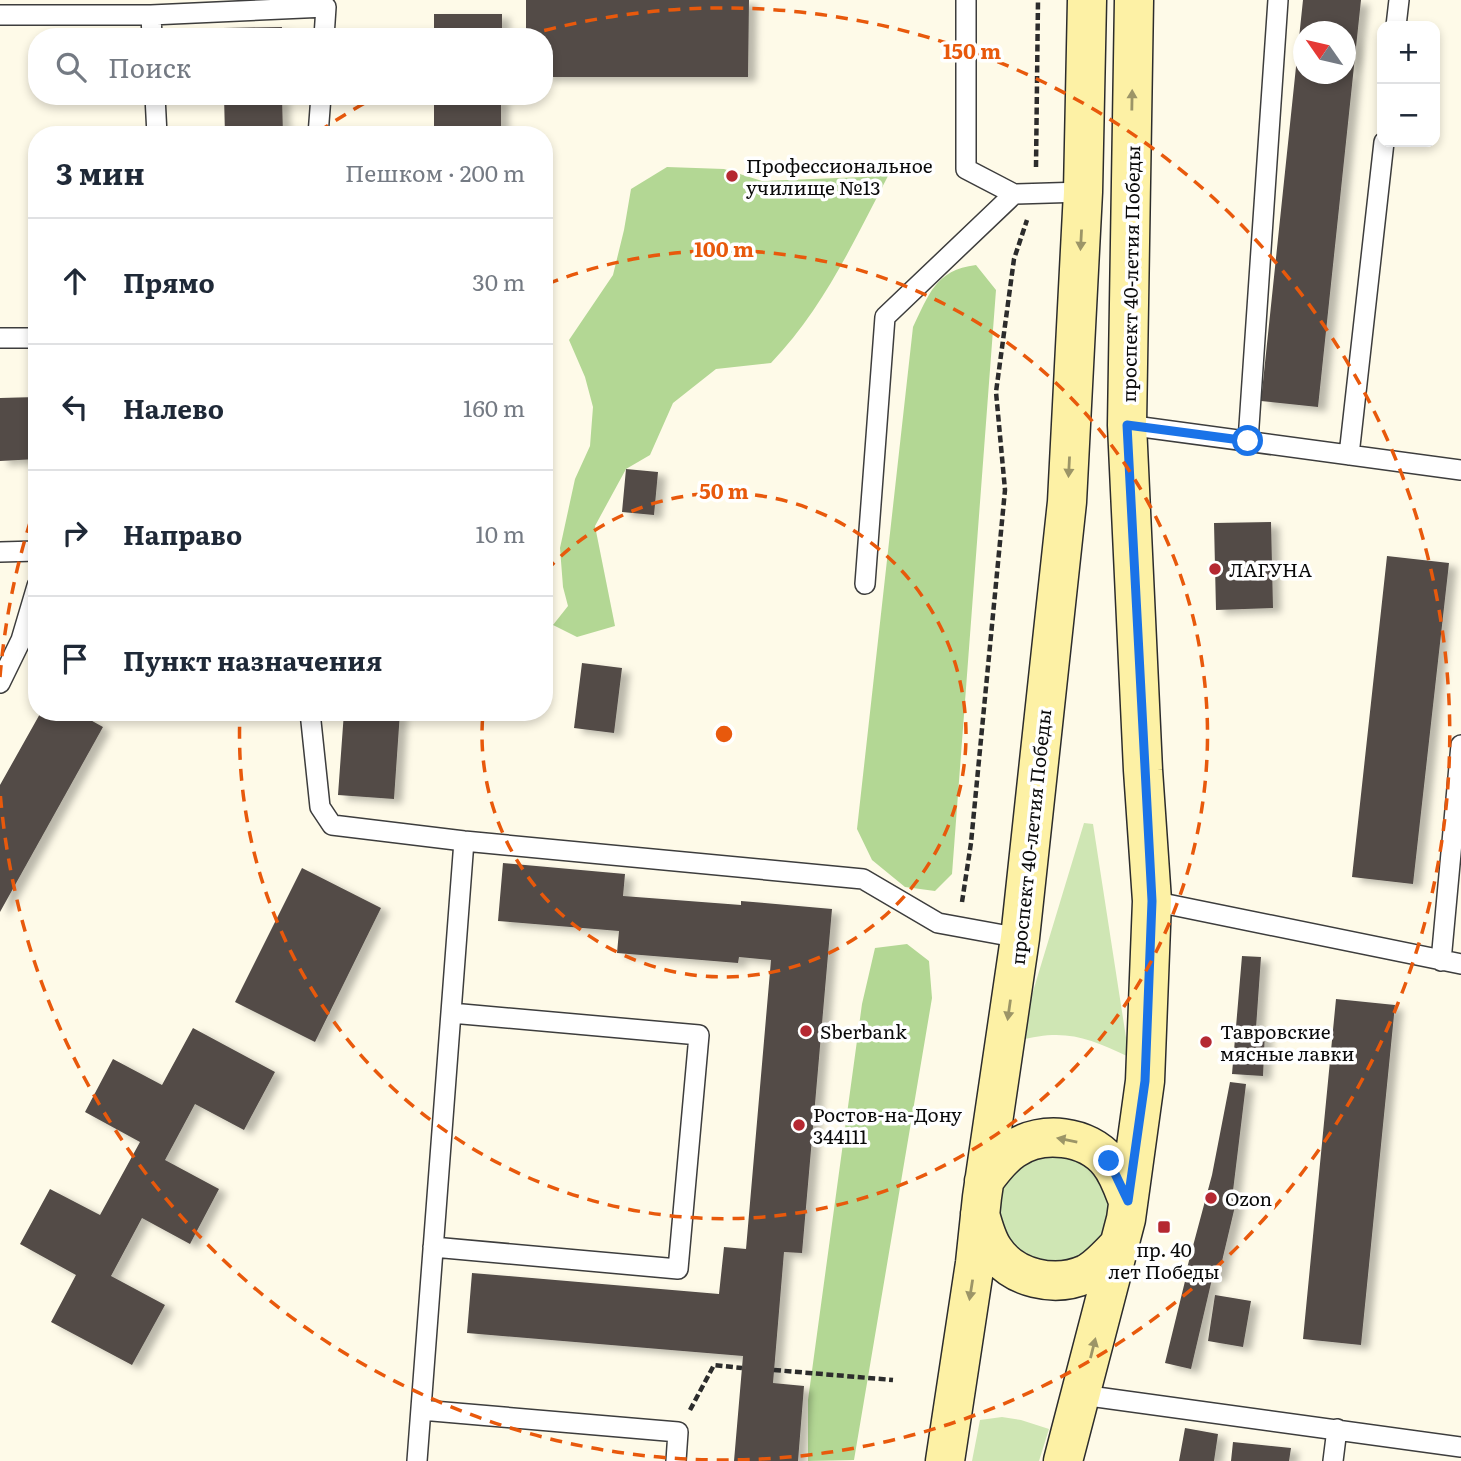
<!DOCTYPE html>
<html lang="ru">
<head>
<meta charset="utf-8">
<style>
  body { margin:0; font-family:Literata,serif; background:#f6f6f7; color:#1f2937 }
  .controls { position:absolute; right:21px; top:21px; display:grid; overflow:hidden; border-radius:14px; box-shadow:0 4px 10px #0003 }
  .controls button { width:63px; height:63px; display:grid; place-items:center; padding:0; border:0; border-bottom:2px solid #e0e1e3; background:#fff; color:#1f2937; font:35px sans-serif }
  .compass { position:absolute; left:1293px; top:21px; width:63px; height:63px; border-radius:50%; background:#fff; box-shadow:0 4px 10px #0003; rotate:304deg }
  .stop { position:absolute; width:21px; height:21px; margin:-16px; border:5px solid #1a73e8; border-radius:50%; background:#fff }
  .stop.end { background:#1a73e8; border-color:#fff; box-shadow:0 2px 7px #0008 }
  .list { margin:0; padding:0; list-style:none }
  h2 { display:flex; justify-content:space-between; align-items:center; height:91px; margin:0; padding:0 28px; font-size:30px }
  h2 small { font-size:23px; font-weight:400; color:#747a83 }
  .list li { display:grid; grid-template-columns:46px 1fr auto; gap:21px; align-items:center; box-sizing:border-box; height:126px; padding:0 28px; border-top:2px solid #e0e1e3 }
  .list b { display:block; font-size:26px; white-space:nowrap }
  .list em { font-size:23px; font-style:normal; color:#747a83 }
  .icon { flex:none; width:38px; height:38px; fill:none; stroke:currentColor; stroke-width:2; stroke-linecap:round; stroke-linejoin:round }
  .map { position:relative; flex:none; width:1461px; height:1461px; overflow:hidden }
  .search { position:absolute; background:#fff; box-shadow:0 4px 10px #0003; left:28px; top:28px; width:525px; height:77px; display:flex; align-items:center; gap:18px; box-sizing:border-box; padding:0 24px; border-radius:28px; color:#747a83; font-size:26px }
  .panel { position:absolute; background:#fff; box-shadow:0 4px 10px #0003; left:28px; top:126px; width:525px; height:595px; border-radius:28px }
  .map>svg:first-child { display:block }
</style>
</head>
<body>
<div class="map">
<svg width="1461" height="1461" viewBox="0 0 1461 1461">
  <defs>
    <filter id="shadow"><feDropShadow dx="8" dy="4.5" stdDeviation="3.5" flood-color="#0004"/></filter>
  </defs>
  <rect width="100%" height="100%" fill="#fefae8"/>
  <path fill="#cfe6b4" d="M1084 823 1093 824 1129 1057C1088 1037 1063 1028 1018 1041Z
    M1037 1151 1081 1154 1114 1190 1111 1234 1076 1267 1028 1265 996 1225 998 1189Z
    M1002 1417 1021 1420 1049 1429 1039 1461H972L980 1420Z"/>
  <path fill="#b3d794" d="M667 167 724 169 762 181 888 176C854 241 823 309 771 363L716 369 673 403 650 455 626 469 595 526 615 626 577 637 553 625 568 606 563 587 560 548 575 479 590 446 593 407 585 377 569 340 613 275 624 230 631 189Z
    M976 265 996 290 952 874 935 891 905 887 872 860 857 829 913 327C929 295 935 270 976 265Z
    M907 944 929 961 932 998 854 1460 808 1461V1400L862 1004 875 948Z"/>
  <path fill="#524b47" fill-rule="evenodd" filter="url(#shadow)" d="M526 0H749L748 77H544V37H526Z
    M1303 0H1361L1318 407 1261 401ZM1304 32H1346V74H1304Z
    M434 14H502V37H434Z
    M282 27V37H223V28Z
    M224 96H282L283 135H225Z
    M434 96H501V135H434Z
    M37 397V459L0 461V398Z
    M626 469 658 472 654 515 622 512Z
    M1271 522 1273 608 1216 610 1214 523Z
    M1387 556 1449 563 1413 884 1352 877Z
    M582 663 622 668 614 733 574 728Z
    M41 712H76L103 727 0 912V785Z
    M344 712H400L394 799 338 795Z
    M503 863 625 874 623 896 741 905V901L832 909 802 1253 784 1252 773 1383 804 1386 798 1461H734L743 1356 467 1333 472 1273 719 1294 724 1247 746 1249 771 960 739 957 738 963 617 953 619 931 498 921Z
    M302 868 381 908 315 1042 235 1002Z
    M1242 956 1261 957 1256 1028 1239 1029 1265 1031 1263 1076 1232 1074Z
    M1336 999 1395 1005 1361 1345 1303 1339Z
    M193 1028 275 1072 244 1130 195 1104 165 1160 219 1189 190 1244 142 1218 111 1276 165 1305 132 1365 51 1322 76 1275 20 1244 50 1189 100 1215 140 1142 85 1112 113 1059 162 1085Z
    M1230 1082 1246 1084 1232 1199 1236 1202 1218 1278 1186 1272 1212 1175Z
    M1187 1273 1212 1279 1191 1369 1165 1363Z
    M1215 1295 1251 1301 1243 1347 1208 1341Z
    M1185 1428 1218 1434 1214 1461H1179Z
    M1233 1442 1291 1448 1289 1461H1231Z"/>
  <g fill="none" stroke-linecap="round" stroke-linejoin="round">
    <g stroke="#3d3d3d" stroke-width="22">
      <path id="lane" d="M966 0V169L1014 194 1083 192
        M0 15H151
        M1396 26 1399 0
        M152 37 151 15 326 7 324 37
        M155 96 157 135
        M318 135 321 96
        M0 338H37
        M1127 425 1461 470
        M1248 441 1278 0
        M1349 455 1384 142
        M0 552 37 551
        M865 584 885 317 1014 194
        M0 683 21 640 37 586
        M310 712 320 807 332 825 464 841 863 879 938 923 1020 938
        M1152 901 1461 964
        M1441 961 1461 745
        M433 1247 678 1269 699 1035 451 1013
        M1082 1395 1461 1447
        M421 1410 678 1432 676 1461
        M417 1461 464 841
        M1333 1461 1337 1429"/>
    </g>
    <g stroke="#2c2c2c" stroke-width="41">
      <path id="secondary" d="M984 1181C992 1170 1003 1156 1014 1149 1042 1130 1087 1135 1109 1162 1118 1173 1123 1188 1128 1201
        M980 1214C983 1225 987 1240 994 1250 1013 1279 1055 1288 1086 1274 1098 1268 1110 1254 1119 1245
        M945 1461 975 1263 982 1197 1020 938 1067 502 1083 192 1087 0
        M1063 1461 1126 1219 1145 1081 1152 901 1143 770 1127 425 1134 0"/>
    </g>
    <path stroke="#2c2c2c" stroke-width="4.5" stroke-dasharray="7 3.5" stroke-linecap="butt" d="M1036 167 1038 0
      M962 902 971 843 1005 490 996 392 1014 259 1027 220
      M774 1370 893 1380
      M690 1410 714 1365 742 1368"/>
    <use href="#lane" stroke="#fff" stroke-width="19"/>
    <use href="#secondary" stroke="#fdf1a5" stroke-width="38"/>
  </g>
  <defs><path id="oneway-solid" d="M-6-.8H1V-3.2L6.5 0L1 3.2V.8H-6Z" transform="scale(1.75)"/></defs>
  <g fill="#9c9567">
    <use href="#oneway-solid" transform="translate(1132 100) rotate(-89)"/>
    <use href="#oneway-solid" transform="translate(1081 240) rotate(93)"/>
    <use href="#oneway-solid" transform="translate(1069 467) rotate(93)"/>
    <use href="#oneway-solid" transform="translate(1009 1010) rotate(98)"/>
    <use href="#oneway-solid" transform="translate(1067 1140) rotate(-169)"/>
    <use href="#oneway-solid" transform="translate(971 1290) rotate(99)"/>
    <use href="#oneway-solid" transform="translate(1093 1348) rotate(-76)"/>
  </g>
  <g fill="none" stroke-linecap="round" stroke-linejoin="round">
    <path stroke="#1a73e8" stroke-width="9" d="M1109 1161 1128 1201 1145 1081 1152 901 1127 425 1248 441"/>
  </g>
  <g fill="none" stroke="#e8590c" stroke-width="3.5" stroke-dasharray="12 9">
    <path d="M546 571A242 242 0 1 1 483 713"/>
    <path d="M547 284A484 484 0 1 1 240 713"/>
    <path d="M0 677A726 726 0 0 1 36 504M318 132A726 726 0 0 1 372 99M524 36A726 726 0 1 1 0 791"/>
  </g>
  <g fill="#b52831" stroke="#fff" stroke-width="2.5">
    <circle cx="732" cy="176" r="7"/>
    <circle cx="1215" cy="569" r="7"/>
    <circle cx="806" cy="1031" r="7"/>
    <circle cx="1206" cy="1042" r="7"/>
    <circle cx="799" cy="1125" r="7"/>
    <circle cx="1211" cy="1198" r="7"/>
    <rect x="1157" y="1220" width="14" height="14" rx="3.5"/>
  </g>
  <g text-anchor="middle" dominant-baseline="central" stroke-width="7" stroke-linejoin="round" paint-order="stroke">
    <g font-size="19" fill="#0a0a0a" stroke="#fff" text-anchor="start">
      <text x="746" y="165">Профессиональное<tspan x="746" dy="22">училище №13</tspan></text>
      <text x="1229" y="569">ЛАГУНА</text>
      <text x="820" y="1031">Sberbank</text>
      <text x="1220" y="1031">Тавровские<tspan x="1220" dy="22">мясные лавки</tspan></text>
      <text x="813" y="1114">Ростов-на-Дону<tspan x="813" dy="22">344111</tspan></text>
      <text x="1225" y="1198">Ozon</text>
      <text x="1164" y="1249" text-anchor="middle">пр. 40<tspan x="1164" dy="22">лет Победы</tspan></text>
    </g>
    <g font-size="19" fill="#0a0a0a" stroke="#fff">
      <text transform="translate(1130 274) rotate(-89)">проспект 40-летия Победы</text>
      <text transform="translate(1030 837) rotate(-84)">проспект 40-летия Победы</text>
    </g>
  </g>
  <circle cx="724" cy="734" r="10" fill="#e8590c" stroke="#fff" stroke-width="3.5"/>
  <g font-size="21" text-anchor="middle" font-weight="bold" fill="#e8590c" stroke="#fff" stroke-width="7" stroke-linejoin="round" paint-order="stroke">
    <text x="972" y="59">150 m</text>
    <text x="724" y="257">100 m</text>
    <text x="724" y="499">50 m</text>
  </g>
</svg>
<div class="controls">
<button>+</button>
<button>−</button>
</div>
<svg class="compass" viewBox="-18 -18 36 36"><path d="M0-13l5 13h-10z" fill="#e53935"/><path d="M0 13l5-13h-10z" fill="#747a83"/></svg>
<div class="stop" style="left:1248px;top:441px"></div>
<div class="stop end" style="left:1109px;top:1161px"></div>
<div class="search"><svg class="icon" aria-label="search" viewBox="0 0 24 24"><circle cx="10" cy="10" r="6"/><path d="M15 15l6 6"/></svg>Поиск</div>
<section class="panel">
<h2>3 мин<small>Пешком · 200 m</small></h2>
<ul class="list">
<li><svg class="icon" aria-label="ahead" viewBox="0 0 24 24"><path d="M12 20V5M6 11l6-6 6 6"/></svg><div><b>Прямо</b></div><em>30 m</em></li>
<li><svg class="icon" aria-label="left" viewBox="0 0 24 24"><path d="M17 20v-9H6M10 6l-5 5 5 5"/></svg><div><b>Налево</b></div><em>160 m</em></li>
<li><svg class="icon" aria-label="right" viewBox="0 0 24 24"><path d="M7 20v-9h11M14 6l5 5-5 5"/></svg><div><b>Направо</b></div><em>10 m</em></li>
<li><svg class="icon" aria-label="arrive" viewBox="0 0 24 24"><path d="M6 21V4h12l-3 4 3 4H6"/></svg><div><b>Пункт назначения</b></div></li>
</ul>
</section>
</div>
</body>
</html>
